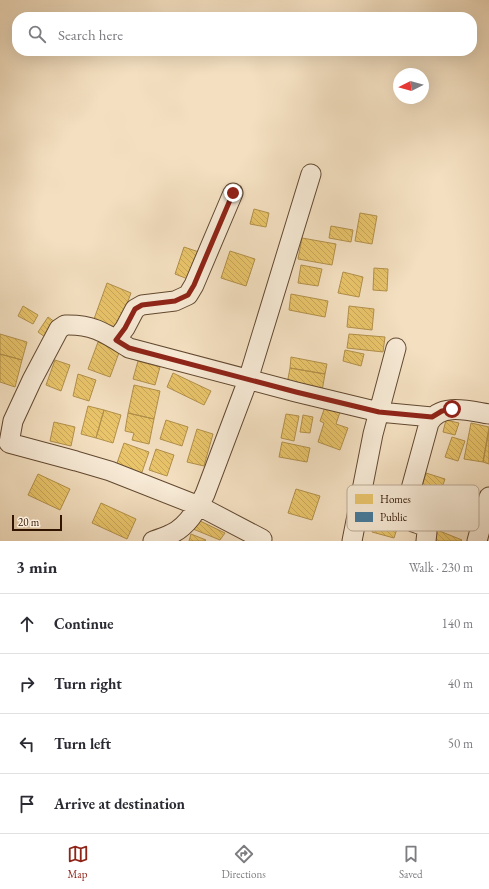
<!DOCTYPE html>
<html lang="en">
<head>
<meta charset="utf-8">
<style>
  body { margin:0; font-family:"EB Garamond",serif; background:#f7f7f7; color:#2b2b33 }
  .compass { position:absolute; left:393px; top:68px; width:36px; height:36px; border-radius:50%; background:#fff; box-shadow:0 4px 16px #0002; rotate:264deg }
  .scale { position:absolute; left:12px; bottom:10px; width:50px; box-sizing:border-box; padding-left:4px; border:2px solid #311500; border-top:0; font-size:11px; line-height:14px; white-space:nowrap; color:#311500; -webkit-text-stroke:3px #f8ebd7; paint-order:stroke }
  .stop { position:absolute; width:12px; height:12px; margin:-9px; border:3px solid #8f2418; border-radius:50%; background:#fff }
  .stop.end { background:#8f2418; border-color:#fff; box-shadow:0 1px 4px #0008 }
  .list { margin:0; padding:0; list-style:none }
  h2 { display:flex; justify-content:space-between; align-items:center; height:52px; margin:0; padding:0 16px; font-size:17px }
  h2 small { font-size:13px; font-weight:400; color:#7c7c81 }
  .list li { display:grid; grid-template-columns:26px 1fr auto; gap:12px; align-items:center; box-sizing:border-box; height:60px; padding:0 16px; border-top:1px solid #e1e1e2 }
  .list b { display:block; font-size:15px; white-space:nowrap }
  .list em { font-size:13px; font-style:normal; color:#7c7c81 }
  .icon { flex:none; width:22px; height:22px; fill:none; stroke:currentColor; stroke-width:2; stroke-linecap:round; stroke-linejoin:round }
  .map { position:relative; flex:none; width:489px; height:541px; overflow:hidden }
  .search { position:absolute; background:#fff; box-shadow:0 4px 16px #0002; left:12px; right:12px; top:12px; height:44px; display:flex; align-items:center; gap:10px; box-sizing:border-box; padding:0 14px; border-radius:16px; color:#7c7c81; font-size:15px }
  .sheet { height:292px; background:#fff }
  nav { display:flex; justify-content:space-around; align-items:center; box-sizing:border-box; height:56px; border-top:1px solid #e1e1e2; background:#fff; font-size:11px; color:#7c7c81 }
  nav a { display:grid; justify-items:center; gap:2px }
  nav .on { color:#8f2418 }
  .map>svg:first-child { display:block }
</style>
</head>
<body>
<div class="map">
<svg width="489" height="541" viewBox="0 0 489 541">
  <defs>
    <pattern id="homes-back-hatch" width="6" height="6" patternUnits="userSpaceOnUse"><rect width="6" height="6" fill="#e9c46a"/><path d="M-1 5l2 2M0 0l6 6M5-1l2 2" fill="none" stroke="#c8a85a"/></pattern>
  </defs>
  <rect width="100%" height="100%" fill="#f4e0c1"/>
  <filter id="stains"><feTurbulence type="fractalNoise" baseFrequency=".005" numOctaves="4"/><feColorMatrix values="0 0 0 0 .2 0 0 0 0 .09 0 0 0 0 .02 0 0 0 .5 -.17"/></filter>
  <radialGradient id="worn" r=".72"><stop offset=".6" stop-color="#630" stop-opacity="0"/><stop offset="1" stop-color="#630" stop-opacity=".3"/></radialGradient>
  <path fill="url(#homes-back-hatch)" stroke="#b2904a" d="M254 209 269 213 266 227 250 224Z
    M360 213 377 216 372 244 355 241Z
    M331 226 353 230 351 242 329 238Z
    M302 238 336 244 332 265 298 259Z
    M184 247 202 253 193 281 175 274Z
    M230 251 255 259 246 286 221 278Z
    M301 265 322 269 318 286 298 283Z
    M374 268 388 269 387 291 373 290Z
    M343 272 363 277 359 297 338 293Z
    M107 283 131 293 118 328 94 319Z
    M291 294 328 301 325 317 289 310Z
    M23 306 38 315 33 324 18 316Z
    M349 306 374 309 372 330 347 327Z
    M48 317 55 322 45 337 38 332Z
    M0 334 27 342 22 360 0 354Z
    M349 334 385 337 383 352 347 348Z
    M98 342 120 350 110 377 88 369Z
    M345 350 364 354 361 366 343 361Z
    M0 354 22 360 15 387 0 382Z
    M291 357 327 364 325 374 290 368Z
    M55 360 70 365 61 391 46 385Z
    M138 361 160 367 155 385 133 379Z
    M290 368 325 374 322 391 287 384Z
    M173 373 211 391 204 405 167 387Z
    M78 374 96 380 89 401 73 396Z
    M134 385 160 391 154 419 128 413Z
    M326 404 341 409 336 424 348 428 340 450 318 442 324 423 320 421Z
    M88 406 104 410 96 438 81 434Z
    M104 410 121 415 113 443 96 438Z
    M128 413 154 419 149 444 132 440 134 433 125 431Z
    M286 414 299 416 294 441 281 438Z
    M303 415 313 417 310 433 300 432Z
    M166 420 188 427 182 446 160 439Z
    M446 420 459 423 455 435 443 432Z
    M54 422 75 427 71 446 50 441Z
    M471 423 489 427 483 462 464 459Z
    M197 429 213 434 204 466 187 462Z
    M489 431V464L483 462Z
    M452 437 465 441 458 461 445 457Z
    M282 442 310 448 307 462 279 457Z
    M124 443 149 452 141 475 116 466Z
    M156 449 174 455 167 476 149 470Z
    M426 473 445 479 438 499 420 493Z
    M38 474 70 489 60 510 28 495Z
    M296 489 320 496 312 520 288 513Z
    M101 503 136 519 127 539 92 523Z
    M380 503 403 510 394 538 372 532Z
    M198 520 225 533 220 540 193 529Z
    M437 530 462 540 461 541H433Z
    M191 534 206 540 205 541H189Z"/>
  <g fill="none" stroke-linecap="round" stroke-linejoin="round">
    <g stroke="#624830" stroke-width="21">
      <path id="street" d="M116 340 125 328 135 309 142 305 175 301 188 295 194 285 233 193
        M262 539 199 506 110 471 76 461 9 443 13 421 32 380 59 329 65 325C93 324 105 333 129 348L296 392 379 412 432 417
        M153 541C159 539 165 537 171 534 187 527 197 510 205 494L248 380 311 174
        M352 541 373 434 396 348
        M426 541 427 532 424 526C412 521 405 522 406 507L429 423C440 402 470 411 489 414
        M477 541 489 497"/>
    </g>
    <use href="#street" stroke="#f8ebd7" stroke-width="19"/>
  </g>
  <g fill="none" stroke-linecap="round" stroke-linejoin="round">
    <path stroke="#8f2418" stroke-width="5" d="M233 193 194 285 188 295 175 301 142 305 135 309 125 328 116 340 129 348 296 392 379 412 432 417 442 411 452 409"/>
  </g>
  <rect x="347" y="485" width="132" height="46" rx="6" fill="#f8ebd7" stroke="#bcab96" stroke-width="1"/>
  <rect x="355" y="494" width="18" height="10" fill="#e9c46a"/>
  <rect x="355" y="512" width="18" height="10" fill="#457b9d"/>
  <g font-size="11" fill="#311500">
    <text x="380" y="503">Homes</text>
    <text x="380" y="521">Public</text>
  </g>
  <rect width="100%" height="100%" filter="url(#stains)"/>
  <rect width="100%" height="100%" fill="url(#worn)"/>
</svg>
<svg class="compass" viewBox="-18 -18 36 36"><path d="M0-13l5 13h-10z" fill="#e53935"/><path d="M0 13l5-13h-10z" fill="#7c7c81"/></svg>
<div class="scale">20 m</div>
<div class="stop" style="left:452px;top:409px"></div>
<div class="stop end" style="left:233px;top:193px"></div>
<div class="search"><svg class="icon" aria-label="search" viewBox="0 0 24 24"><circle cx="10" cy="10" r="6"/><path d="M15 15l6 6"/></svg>Search here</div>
</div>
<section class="sheet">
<h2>3 min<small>Walk · 230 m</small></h2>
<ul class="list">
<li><svg class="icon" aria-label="ahead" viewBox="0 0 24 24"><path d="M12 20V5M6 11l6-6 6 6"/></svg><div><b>Continue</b></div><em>140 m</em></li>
<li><svg class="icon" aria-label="right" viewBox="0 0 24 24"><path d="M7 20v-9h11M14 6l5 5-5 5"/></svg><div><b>Turn right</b></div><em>40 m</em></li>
<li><svg class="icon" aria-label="left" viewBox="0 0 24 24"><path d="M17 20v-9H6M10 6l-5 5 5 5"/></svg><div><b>Turn left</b></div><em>50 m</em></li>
<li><svg class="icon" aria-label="arrive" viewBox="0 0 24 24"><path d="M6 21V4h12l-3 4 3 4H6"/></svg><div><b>Arrive at destination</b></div></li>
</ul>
</section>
<nav>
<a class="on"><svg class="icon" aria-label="map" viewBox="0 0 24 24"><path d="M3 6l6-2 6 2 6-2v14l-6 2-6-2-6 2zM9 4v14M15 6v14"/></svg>Map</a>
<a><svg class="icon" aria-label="directions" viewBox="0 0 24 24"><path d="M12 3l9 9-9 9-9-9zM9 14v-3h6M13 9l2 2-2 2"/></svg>Directions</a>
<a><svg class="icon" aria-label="saved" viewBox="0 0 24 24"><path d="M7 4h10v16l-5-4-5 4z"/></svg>Saved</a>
</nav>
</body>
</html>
